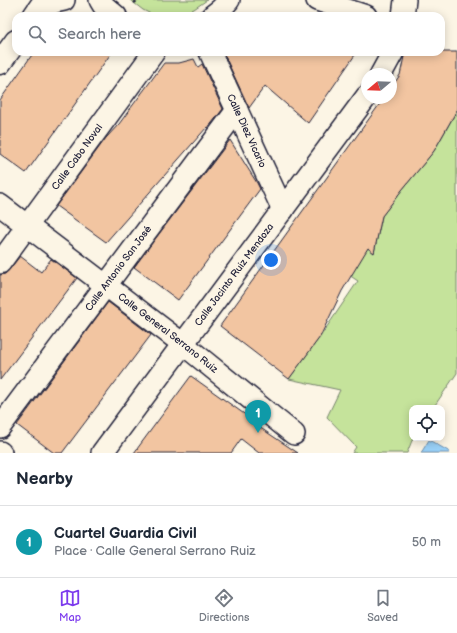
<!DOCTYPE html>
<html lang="en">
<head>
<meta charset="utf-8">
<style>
  body { margin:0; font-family:"Balsamiq Sans",sans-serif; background:#f6f6f7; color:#1f2937 }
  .controls { position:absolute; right:12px; bottom:12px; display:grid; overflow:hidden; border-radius:8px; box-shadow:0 2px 10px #0003 }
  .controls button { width:36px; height:36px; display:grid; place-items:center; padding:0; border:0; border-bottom:1px solid #e0e1e3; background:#fff; color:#1f2937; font:20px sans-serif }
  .compass { position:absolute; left:361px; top:68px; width:36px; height:36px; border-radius:50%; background:#fff; box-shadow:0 2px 10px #0003; rotate:251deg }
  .you { position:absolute; left:271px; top:260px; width:14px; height:14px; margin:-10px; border:3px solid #fff; border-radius:50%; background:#1a73e8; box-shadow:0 0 0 6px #1a73e833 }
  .badge { display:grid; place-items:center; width:26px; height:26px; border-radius:50%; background:#7c3aed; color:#fff; font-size:13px; font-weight:700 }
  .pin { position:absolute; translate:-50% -33px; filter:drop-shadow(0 1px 2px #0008) }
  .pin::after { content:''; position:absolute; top:21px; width:14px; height:12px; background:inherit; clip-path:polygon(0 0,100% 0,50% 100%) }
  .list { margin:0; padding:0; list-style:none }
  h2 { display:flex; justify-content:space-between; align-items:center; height:52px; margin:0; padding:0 16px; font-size:17px }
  h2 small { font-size:13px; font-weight:400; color:#747a83 }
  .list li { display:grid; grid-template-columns:26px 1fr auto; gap:12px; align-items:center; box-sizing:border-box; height:72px; padding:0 16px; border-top:1px solid #e0e1e3 }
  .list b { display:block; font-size:15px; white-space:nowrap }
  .list p { margin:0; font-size:13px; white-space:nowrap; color:#747a83 }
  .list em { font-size:13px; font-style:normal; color:#747a83 }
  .icon { flex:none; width:22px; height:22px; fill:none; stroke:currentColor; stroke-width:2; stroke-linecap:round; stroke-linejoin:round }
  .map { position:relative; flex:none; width:457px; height:453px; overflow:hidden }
  .search { position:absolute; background:#fff; box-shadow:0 2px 10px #0003; left:12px; right:12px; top:12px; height:44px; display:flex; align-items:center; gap:10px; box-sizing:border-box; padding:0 14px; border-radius:12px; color:#747a83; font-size:15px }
  .sheet { height:124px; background:#fff }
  nav { display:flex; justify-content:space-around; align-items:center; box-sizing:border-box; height:56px; border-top:1px solid #e0e1e3; background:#fff; font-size:11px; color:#747a83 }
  nav a { display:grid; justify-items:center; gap:2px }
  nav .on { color:#7c3aed }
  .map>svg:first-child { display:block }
</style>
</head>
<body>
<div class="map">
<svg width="457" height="453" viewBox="0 0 457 453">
  <rect width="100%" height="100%" fill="#fcf5e5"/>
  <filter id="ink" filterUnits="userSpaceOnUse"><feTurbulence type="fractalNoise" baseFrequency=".025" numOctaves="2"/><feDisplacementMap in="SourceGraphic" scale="8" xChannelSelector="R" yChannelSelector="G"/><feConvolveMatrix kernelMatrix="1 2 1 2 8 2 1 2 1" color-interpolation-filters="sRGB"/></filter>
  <g filter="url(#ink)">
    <path fill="#c5e39b" stroke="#74826b" d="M130 0H207L194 9 178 16H155L143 10Z
      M457 108V373L433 408H412V438H413L407 453H352L356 447 327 417 340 390 289 379 320 337 358 281 346 273 366 247 374 253 382 216 402 190 434 151 455 114Z"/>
    <path fill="#9ad2f9" stroke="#6a8cad" d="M429 440 450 452 449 453H421Z"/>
    <path fill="#f2c5a1" stroke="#22223b" d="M34 52H112L26 173 0 154V100Z
      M223 52H357L308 123 265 86 249 108Z
      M405 52H457V110L434 151 402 190 382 216 374 253 368 248 342 291 320 337 289 379 220 326 384 98H391V88L400 75Z
      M194 59 198 67 202 64 223 109 208 128 207 127 106 242 56 206 106 138 119 124 164 63H179Z
      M230 140 257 183 260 189 178 300 134 267Z
      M20 256 41 272 51 259 77 278 0 380V275L5 274 9 270Z
      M108 302 151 335 62 453H54L17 425Z
      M191 376 254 421 253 423 298 453H259L241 439 231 453H134Z"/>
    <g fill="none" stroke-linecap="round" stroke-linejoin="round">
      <g stroke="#22223b" stroke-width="24">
        <g id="street">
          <path d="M100 0 103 5 116 16"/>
          <path d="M317 0 366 16"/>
          <path d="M38 10 55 2 64 0"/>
          <path d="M212 16 221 9 229 0"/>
          <path d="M403 16 405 0"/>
          <path id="s1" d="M210 52 283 210"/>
          <path d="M381 74 393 52"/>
          <path id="s2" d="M0 205 183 344 294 434"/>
          <path id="s3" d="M0 263 154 52"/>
          <path id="s4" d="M0 427 237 110"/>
          <path d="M0 452 1 453"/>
          <path id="s5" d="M102 453 367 96"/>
        </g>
      </g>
      <g stroke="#22223b" stroke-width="25">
        <path id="secondary" d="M34 16 45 0
          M0 63 16 41"/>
      </g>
      <path stroke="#22223b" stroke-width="2.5" stroke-dasharray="3 3" stroke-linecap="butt" d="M134 3 138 0"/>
      <use href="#street" stroke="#fcf5e5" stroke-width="21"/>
      <use href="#secondary" stroke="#fcf5e5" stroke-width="22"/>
    </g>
  </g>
  <g text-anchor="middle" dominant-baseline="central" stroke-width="3.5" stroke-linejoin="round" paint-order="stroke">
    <g font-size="10" fill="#22223b" stroke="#fcf5e5">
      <text stroke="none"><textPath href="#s1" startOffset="87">Calle Diez Vicario</textPath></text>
      <text stroke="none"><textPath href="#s3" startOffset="131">Calle Cabo Noval</textPath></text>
      <text stroke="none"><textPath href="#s4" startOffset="198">Calle Antonio San José</textPath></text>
      <text stroke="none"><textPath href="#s5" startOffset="222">Calle Jacinto Ruiz Mendoza</textPath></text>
      <text stroke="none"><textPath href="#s2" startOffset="211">Calle General Serrano Ruiz</textPath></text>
    </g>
  </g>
</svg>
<div class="controls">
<button><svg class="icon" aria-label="locate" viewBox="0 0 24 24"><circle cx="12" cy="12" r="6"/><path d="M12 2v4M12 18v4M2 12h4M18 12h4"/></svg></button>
</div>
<svg class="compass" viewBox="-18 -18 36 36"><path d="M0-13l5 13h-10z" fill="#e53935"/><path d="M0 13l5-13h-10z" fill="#747a83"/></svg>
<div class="you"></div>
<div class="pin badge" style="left:258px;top:433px;background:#0f9aa8">1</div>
<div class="search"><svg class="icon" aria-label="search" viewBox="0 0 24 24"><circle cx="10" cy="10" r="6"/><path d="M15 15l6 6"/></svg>Search here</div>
</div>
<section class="sheet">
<h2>Nearby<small></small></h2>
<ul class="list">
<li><span class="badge" style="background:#0f9aa8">1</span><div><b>Cuartel Guardia Civil</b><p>Place · Calle General Serrano Ruiz</p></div><em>50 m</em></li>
</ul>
</section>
<nav>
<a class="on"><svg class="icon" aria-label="map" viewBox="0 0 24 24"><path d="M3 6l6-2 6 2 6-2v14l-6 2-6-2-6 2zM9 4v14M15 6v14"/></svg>Map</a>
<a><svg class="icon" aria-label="directions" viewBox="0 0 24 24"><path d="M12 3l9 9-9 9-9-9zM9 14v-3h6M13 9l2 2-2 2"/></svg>Directions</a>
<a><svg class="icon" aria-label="saved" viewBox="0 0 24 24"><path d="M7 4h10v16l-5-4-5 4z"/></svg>Saved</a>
</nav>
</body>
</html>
